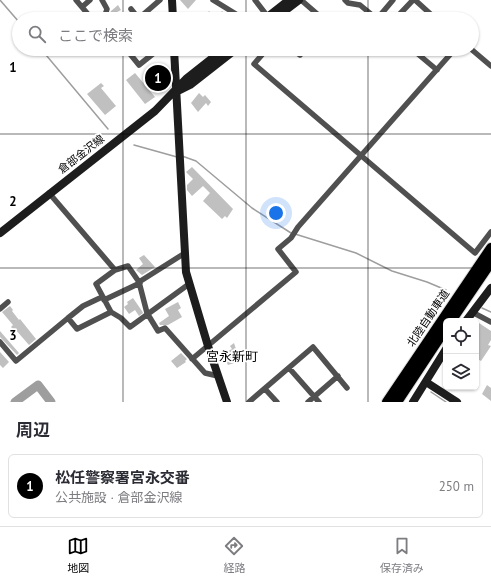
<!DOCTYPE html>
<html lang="ja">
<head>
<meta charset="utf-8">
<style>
  body { margin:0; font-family:"PT Sans","Noto Sans JP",sans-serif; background:#f2f2f3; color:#2b2b33 }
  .controls { position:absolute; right:12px; bottom:12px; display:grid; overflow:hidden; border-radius:6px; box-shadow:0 1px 3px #0004 }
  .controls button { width:36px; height:36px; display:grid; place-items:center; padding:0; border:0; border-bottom:1px solid #e1e1e2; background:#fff; color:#2b2b33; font:20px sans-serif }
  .you { position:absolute; left:276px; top:213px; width:14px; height:14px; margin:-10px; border:3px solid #fff; border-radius:50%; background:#1a73e8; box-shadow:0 0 0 6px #1a73e833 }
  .badge { display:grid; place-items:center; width:26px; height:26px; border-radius:50%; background:#000; color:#fff; font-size:13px; font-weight:700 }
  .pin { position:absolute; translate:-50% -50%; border:2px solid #fff; box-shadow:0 1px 4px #0006 }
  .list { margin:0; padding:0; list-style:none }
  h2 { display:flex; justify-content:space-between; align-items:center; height:52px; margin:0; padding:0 16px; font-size:17px }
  h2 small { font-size:13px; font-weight:400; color:#7c7c81 }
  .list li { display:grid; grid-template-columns:26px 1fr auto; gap:12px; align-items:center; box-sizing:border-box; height:64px; margin:0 8px 8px; padding:0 8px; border:1px solid #e1e1e2; border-radius:6px }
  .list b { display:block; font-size:15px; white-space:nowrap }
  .list p { margin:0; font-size:13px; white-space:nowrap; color:#7c7c81 }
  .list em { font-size:13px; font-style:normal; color:#7c7c81 }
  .icon { flex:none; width:22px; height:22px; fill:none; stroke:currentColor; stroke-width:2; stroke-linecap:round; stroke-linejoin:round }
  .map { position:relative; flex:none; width:491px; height:402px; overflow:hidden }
  .search { position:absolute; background:#fff; box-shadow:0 1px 3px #0004; left:12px; right:12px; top:12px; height:44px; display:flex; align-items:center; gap:10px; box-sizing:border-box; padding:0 14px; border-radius:22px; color:#7c7c81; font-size:15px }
  .sheet { height:124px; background:#fff }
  nav { display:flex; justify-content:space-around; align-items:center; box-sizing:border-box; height:56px; border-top:1px solid #e1e1e2; background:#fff; font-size:11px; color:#7c7c81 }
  nav a { display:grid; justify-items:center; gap:2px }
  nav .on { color:#000 }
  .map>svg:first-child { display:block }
</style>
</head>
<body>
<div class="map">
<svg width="491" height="402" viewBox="0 0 491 402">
  <rect width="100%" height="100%" fill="#fff"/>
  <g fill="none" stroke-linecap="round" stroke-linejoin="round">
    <path stroke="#9e9e9e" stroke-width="1.5" d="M0 0 19 22
      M41 49 108 129
      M134 145 177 157
      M182 156 196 161 252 208 291 233
      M295 234 356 253 392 271 427 282 446 290
      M482 308 491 312
      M431 392 446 402"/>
    <path stroke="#9e9e9e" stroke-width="9" d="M15 402 38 385 51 402"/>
  </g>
  <path fill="#c0c0c0" d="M180 0H196L188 9Z
    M118 5 121 10 115 13 117 16 111 19 109 15 111 11Z
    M209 11 216 18 222 11 231 19H202Z
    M355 12 363 19H353L350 17Z
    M135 73 155 97 145 104 126 80Z
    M101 83 104 86 101 88 116 106 105 115 87 94Z
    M199 93 203 97 205 95 211 102 208 106 206 103 198 112 191 103Z
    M192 167 233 209 227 218 225 216 222 219 203 201 210 193 203 186 192 196 187 190V185L193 179 186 172Z
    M144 255 155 267 142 275 136 270 143 264 139 258Z
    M133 298 142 311 143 313 139 316 135 310 129 314 124 307 128 304 127 302Z
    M178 302 181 308 178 310 182 317 168 325H160L159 323 169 316 165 309Z
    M10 306 13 310 12 311 19 320 20 319 36 339 29 345 15 329 14 330 11 327 13 325 2 312Z
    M479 323 491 331V340L488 345 491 346 481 361 476 358V328Z
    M0 331 19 353 17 355 0 337Z
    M234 343 240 361 228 365 225 359 228 357 225 353 232 349 230 346Z
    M0 352 9 362 3 368 0 365Z
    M181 353 187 359 185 361 186 362 177 368 171 361Z
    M487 385 491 388V401L482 394Z"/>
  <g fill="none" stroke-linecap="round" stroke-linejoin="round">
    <g stroke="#dbdbdb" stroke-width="12">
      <path id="highway" d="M451 321 491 262
        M387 402 491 248
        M397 402 446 328"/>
    </g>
    <path stroke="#505050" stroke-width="5.5" d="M76 0 92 19
      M213 0 244 19
      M255 0 268 17
      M301 0 323 19
      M345 0 348 3 360 5 377 19
      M415 0 436 19
      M82 7 90 0
      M131 9 139 19
      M100 19 105 15 107 9 102 0
      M138 19 160 0
      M377 19 393 0
      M399 19 397 17 413 0
      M126 49 139 65 159 49
      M267 49 254 64 475 253 491 232
      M292 49 300 55 306 49
      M412 49 437 70
      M471 49 491 66
      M49 193 115 270 128 266 139 282 147 313 158 331 165 328 205 373 218 376
      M115 270 96 284 111 312 121 318 130 327 189 284
      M139 282 185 253
      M102 297 83 306 68 318 77 329 111 312
      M104 300 140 283
      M0 309 8 302
      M472 312 491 322
      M0 342 16 361 68 318
      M192 359 296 272 278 249 291 238 298 227 455 49
      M289 368 319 402
      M265 389 277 402
      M249 402 313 347 347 388
      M308 402 338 376"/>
    <path stroke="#1d1d1d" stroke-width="8" d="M172 0 173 19
      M265 19 289 0
      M274 19 299 0
      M174 49 186 272 208 346 227 402
      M178 91 190 85 236 49
      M0 233 155 111 186 79 224 49
      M466 321 491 288
      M426 382 457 402
      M413 402 446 349"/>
    <use href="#highway" stroke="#000" stroke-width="10"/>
  </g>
  <path fill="none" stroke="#000" stroke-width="1" stroke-opacity="0.55" d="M123 0V19M246 0V19M368 0V19M123 49V402M246 49V402M368 49V402M0 134H491M0 268H491"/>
  <g text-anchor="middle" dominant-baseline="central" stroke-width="3.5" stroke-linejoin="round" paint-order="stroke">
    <g font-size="11" fill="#000" stroke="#fff">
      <text transform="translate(81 154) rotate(-38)">倉部金沢線</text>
      <text transform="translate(428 318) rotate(-56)">北陸自動車道</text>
    </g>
    <g font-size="13" fill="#000" stroke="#fff">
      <text x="232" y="356">宮永新町</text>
    </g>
  </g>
  <g font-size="13" text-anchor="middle" font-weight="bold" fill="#000" stroke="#fff" stroke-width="3.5" stroke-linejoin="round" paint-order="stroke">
    <text x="13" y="72">1</text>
    <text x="13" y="206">2</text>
    <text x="13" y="340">3</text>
  </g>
</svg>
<div class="controls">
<button><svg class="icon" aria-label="locate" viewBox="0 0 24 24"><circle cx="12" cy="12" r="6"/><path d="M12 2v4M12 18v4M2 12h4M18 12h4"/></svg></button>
<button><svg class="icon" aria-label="layers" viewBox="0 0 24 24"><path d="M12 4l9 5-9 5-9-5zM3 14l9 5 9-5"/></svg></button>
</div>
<div class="you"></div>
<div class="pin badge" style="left:158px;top:78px">1</div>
<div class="search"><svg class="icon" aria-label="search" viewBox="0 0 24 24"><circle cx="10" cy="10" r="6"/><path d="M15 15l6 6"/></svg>ここで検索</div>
</div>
<section class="sheet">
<h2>周辺<small></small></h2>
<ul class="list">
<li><span class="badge">1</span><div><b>松任警察署宮永交番</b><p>公共施設 · 倉部金沢線</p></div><em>250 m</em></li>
</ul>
</section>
<nav>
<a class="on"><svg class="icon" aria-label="map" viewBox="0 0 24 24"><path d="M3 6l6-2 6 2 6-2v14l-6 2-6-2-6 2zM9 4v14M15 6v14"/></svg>地図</a>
<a><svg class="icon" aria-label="directions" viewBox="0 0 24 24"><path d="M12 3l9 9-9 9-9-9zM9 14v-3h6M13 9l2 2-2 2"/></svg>経路</a>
<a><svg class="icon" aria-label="saved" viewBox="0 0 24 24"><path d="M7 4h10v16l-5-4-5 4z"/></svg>保存済み</a>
</nav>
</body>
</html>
